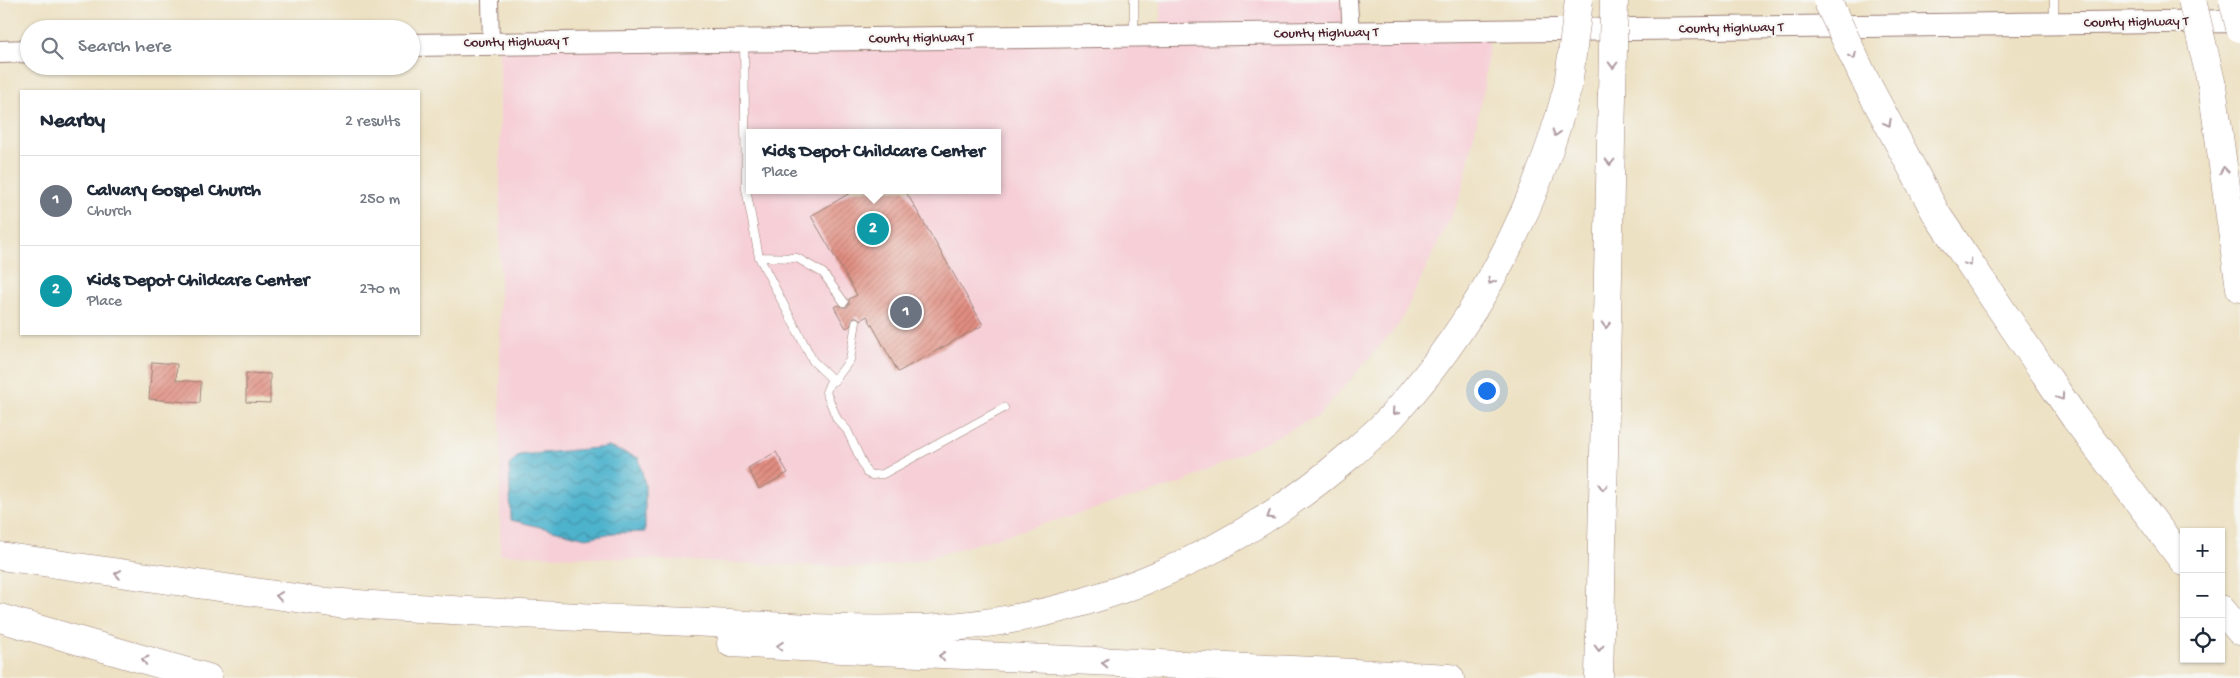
<!DOCTYPE html>
<html lang="en">
<head>
<meta charset="utf-8">
<style>
  body { margin:0; font-family:"Gochi Hand",sans-serif; background:#f6f6f7; color:#1f2937 }
  .controls { position:absolute; right:15px; bottom:15px; display:grid; overflow:hidden; border-radius:0px; box-shadow:0 1px 4px #0004 }
  .controls button { width:45px; height:45px; display:grid; place-items:center; padding:0; border:0; border-bottom:1px solid #e0e1e3; background:#fff; color:#1f2937; font:25px sans-serif }
  .you { position:absolute; left:1486px; top:390px; width:18px; height:18px; margin:-12px; border:4px solid #fff; border-radius:50%; background:#1a73e8; box-shadow:0 0 0 8px #1a73e833 }
  .badge { display:grid; place-items:center; width:32px; height:32px; border-radius:50%; background:#b5179e; color:#fff; font-size:16px; font-weight:700 }
  .pin { position:absolute; translate:-50% -50%; border:2px solid #fff; box-shadow:0 1px 5px #0006 }
  .popup { position:absolute; left:746px; top:129px; width:255px; height:65px; box-sizing:border-box; display:grid; place-content:center; border-radius:0px; background:#fff; filter:drop-shadow(0 1px 4px #0005); font-size:16px; white-space:nowrap; color:#747a83 }
  .popup b { font-size:19px; color:#1f2937 }
  .popup::after { content:''; position:absolute; left:50%; top:100%; margin-left:-10px; border:10px solid transparent; border-top-color:#fff }
  .list { margin:0; padding:0; list-style:none }
  h2 { display:flex; justify-content:space-between; align-items:center; height:65px; margin:0; padding:0 20px; font-size:21px }
  h2 small { font-size:16px; font-weight:400; color:#747a83 }
  .list li { display:grid; grid-template-columns:32px 1fr auto; gap:15px; align-items:center; box-sizing:border-box; height:90px; padding:0 20px; border-top:1px solid #e0e1e3 }
  .list b { display:block; font-size:19px; white-space:nowrap }
  .list p { margin:0; font-size:16px; white-space:nowrap; color:#747a83 }
  .list em { font-size:16px; font-style:normal; color:#747a83 }
  .icon { flex:none; width:28px; height:28px; fill:none; stroke:currentColor; stroke-width:2; stroke-linecap:round; stroke-linejoin:round }
  .map { position:relative; flex:none; width:2240px; height:678px; overflow:hidden }
  .search { position:absolute; background:#fff; box-shadow:0 1px 4px #0004; left:20px; top:20px; width:400px; height:55px; display:flex; align-items:center; gap:12px; box-sizing:border-box; padding:0 18px; border-radius:28px; color:#747a83; font-size:19px }
  .panel { position:absolute; background:#fff; box-shadow:0 1px 4px #0004; left:20px; top:90px; width:400px; height:245px; border-radius:0px }
  .map>svg:first-child { display:block }
</style>
</head>
<body>
<div class="map">
<svg width="2240" height="678" viewBox="0 0 2240 678">
  <defs>
    <pattern id="water-waves" width="16" height="10" patternUnits="userSpaceOnUse" patternTransform="scale(1.25)"><rect width="16" height="10" fill="#4eb3cd"/><path d="M0 5q4-4 8 0t8 0" fill="none" stroke="#4391a7"/></pattern>
    <pattern id="building-hatch" width="6" height="6" patternUnits="userSpaceOnUse" patternTransform="scale(1.25)"><rect width="6" height="6" fill="#e18e81"/><path d="M-1 1l2-2M0 6l6-6M5 7l2-2" fill="none" stroke="#b8736a"/></pattern>
  </defs>
  <rect width="100%" height="100%" fill="#f6f6f2"/>
  <filter id="ink" filterUnits="userSpaceOnUse"><feTurbulence type="fractalNoise" baseFrequency=".02" numOctaves="2"/><feDisplacementMap in="SourceGraphic" scale="10" xChannelSelector="R" yChannelSelector="G"/><feConvolveMatrix kernelMatrix="1 2 1 2 8 2 1 2 1" color-interpolation-filters="sRGB"/></filter>
  <filter id="wash" filterUnits="userSpaceOnUse"><feTurbulence type="fractalNoise" baseFrequency=".0096" numOctaves="4" result="noise"/><feDisplacementMap in="SourceGraphic" scale="20" xChannelSelector="R" yChannelSelector="G"/><feGaussianBlur stdDeviation="1.12" result="paint"/><feColorMatrix in="noise" values="0 0 0 0 0 0 0 0 0 0 0 0 0 0 0 0 0 1.4 0 .05"/><feComposite in="paint" operator="in"/></filter>
  <g filter="url(#wash)">
    <rect width="100%" height="100%" fill="#ede1c3"/>
    <path fill="#f6cfd7" fill-rule="evenodd" d="M1161 0H1349L1351 34 1490 32 1484 88 1461 195 1400 323 1318 416 1182 483 925 559 875 568 500 554V44L1161 36ZM749 133H997V190H749Z"/>
    <path fill="url(#water-waves)" stroke="#4c697c" d="M608 447 639 458 645 485V532L613 533 586 538 511 520 509 465 519 455Z"/>
    <g id="blocks">
      <path fill="url(#building-hatch)" d="M855 190H905L983 325 898 372 867 316 861 320 857 317H854L850 326 846 328 834 307 839 305 842 307H847L849 304V299L857 295 811 216Z
        M152 362 177 364 176 380 201 382 200 403 149 399Z
        M246 373 270 374V403L246 402Z
        M776 452 788 473 759 489 748 468Z"/>
    </g>
  </g>
  <g filter="url(#ink)">
    <use href="#blocks" fill-opacity="0" stroke="#9c8077" stroke-width="1"/>
    <g fill="none" stroke-linecap="round" stroke-linejoin="round">
      <g stroke="#9c8077" stroke-width="9">
        <path id="service" d="M1134 0V34
          M2054 0V20
          M744 43 746 189 759 257 797 258 823 273 844 302
          M759 257 813 361 834 381 850 360 856 322
          M832 378 826 392 837 419 847 430 867 473 872 475 883 474 1004 408"/>
      </g>
      <g stroke="#9c8077" stroke-width="18">
        <path id="minor" d="M490 0 491 44
          M1349 0 1351 34"/>
      </g>
      <g stroke="#9c8077" stroke-width="24">
        <path id="secondary" d="M411 45 2240 21
          M0 52 29 51"/>
      </g>
      <g stroke="#9c8077" stroke-width="29">
        <path id="motorway" d="M1865 80 1937 215 2075 418 2184 562
          M2212 86 2240 288
          M0 556 345 605
          M327 602C456 611 584 618 712 623 787 627 863 632 938 628 1089 618 1235 555 1349 456 1364 443 1380 430 1393 415 1480 319 1536 210 1568 86
          M2221 609 2240 631
          M0 618 208 678
          M731 643C971 657 1211 665 1450 678
          M1599 678 1612 96"/>
      </g>
      <use href="#service" stroke="#fff" stroke-width="8"/>
      <use href="#minor" stroke="#fff" stroke-width="16"/>
      <use href="#secondary" stroke="#fff" stroke-width="22"/>
      <use href="#motorway" stroke="#fff" stroke-width="28"/>
      <g stroke="#9c8077" stroke-width="29" stroke-linecap="butt">
        <path id="motorway-bridge" d="M1827 0 1865 80
          M2192 0 2212 86
          M2233 0 2240 28
          M1568 86 1579 0
          M1612 96 1614 0"/>
      </g>
      <use href="#motorway-bridge" stroke="#fff" stroke-width="28"/>
    </g>
    <defs><path id="oneway-chevron" d="M-2-3.5L2.5 0L-2 3.5" fill="none" stroke-width="1.6" stroke-linecap="round" stroke-linejoin="round" transform="scale(1.25)"/></defs>
    <g stroke="#ae9aa0">
      <use href="#oneway-chevron" transform="translate(1853 56) rotate(65)"/>
      <use href="#oneway-chevron" transform="translate(1613 65) rotate(91)"/>
      <use href="#oneway-chevron" transform="translate(1888 123) rotate(62)"/>
      <use href="#oneway-chevron" transform="translate(1556 133) rotate(107)"/>
      <use href="#oneway-chevron" transform="translate(1610 162) rotate(91)"/>
      <use href="#oneway-chevron" transform="translate(2224 170) rotate(-98)"/>
      <use href="#oneway-chevron" transform="translate(1969 263) rotate(56)"/>
      <use href="#oneway-chevron" transform="translate(1491 281) rotate(120)"/>
      <use href="#oneway-chevron" transform="translate(1606 325) rotate(91)"/>
      <use href="#oneway-chevron" transform="translate(2061 397) rotate(56)"/>
      <use href="#oneway-chevron" transform="translate(1395 412) rotate(131)"/>
      <use href="#oneway-chevron" transform="translate(1603 487) rotate(91)"/>
      <use href="#oneway-chevron" transform="translate(1270 516) rotate(149)"/>
      <use href="#oneway-chevron" transform="translate(118 574) rotate(-171)"/>
      <use href="#oneway-chevron" transform="translate(279 596) rotate(-172)"/>
      <use href="#oneway-chevron" transform="translate(780 646) rotate(-176)"/>
      <use href="#oneway-chevron" transform="translate(1599 648) rotate(91)"/>
      <use href="#oneway-chevron" transform="translate(942 656) rotate(-177)"/>
      <use href="#oneway-chevron" transform="translate(145 660) rotate(-164)"/>
      <use href="#oneway-chevron" transform="translate(1105 663) rotate(-178)"/>
    </g>
  </g>
  <g text-anchor="middle" dominant-baseline="central" stroke-width="4.5" stroke-linejoin="round" paint-order="stroke">
    <g font-size="14" fill="#4a1f2b" stroke="#f6f6f2">
      <text transform="translate(2136 23) rotate(-1)">County Highway T</text>
      <text transform="translate(1731 29) rotate(-1)">County Highway T</text>
      <text transform="translate(1326 34) rotate(-1)">County Highway T</text>
      <text transform="translate(921 39) rotate(-1)">County Highway T</text>
      <text transform="translate(516 43) rotate(-1)">County Highway T</text>
    </g>
  </g>
</svg>
<div class="controls">
<button>+</button>
<button>−</button>
<button><svg class="icon" aria-label="locate" viewBox="0 0 24 24"><circle cx="12" cy="12" r="6"/><path d="M12 2v4M12 18v4M2 12h4M18 12h4"/></svg></button>
</div>
<div class="you"></div>
<div class="pin badge" style="left:906px;top:312px;background:#6b7280">1</div>
<div class="pin badge" style="left:873px;top:229px;background:#0f9aa8">2</div>
<div class="popup"><b>Kids Depot Childcare Center</b>Place</div>
<div class="search"><svg class="icon" aria-label="search" viewBox="0 0 24 24"><circle cx="10" cy="10" r="6"/><path d="M15 15l6 6"/></svg>Search here</div>
<section class="panel">
<h2>Nearby<small>2 results</small></h2>
<ul class="list">
<li><span class="badge" style="background:#6b7280">1</span><div><b>Calvary Gospel Church</b><p>Church</p></div><em>250 m</em></li>
<li><span class="badge" style="background:#0f9aa8">2</span><div><b>Kids Depot Childcare Center</b><p>Place</p></div><em>270 m</em></li>
</ul>
</section>
</div>
</body>
</html>
